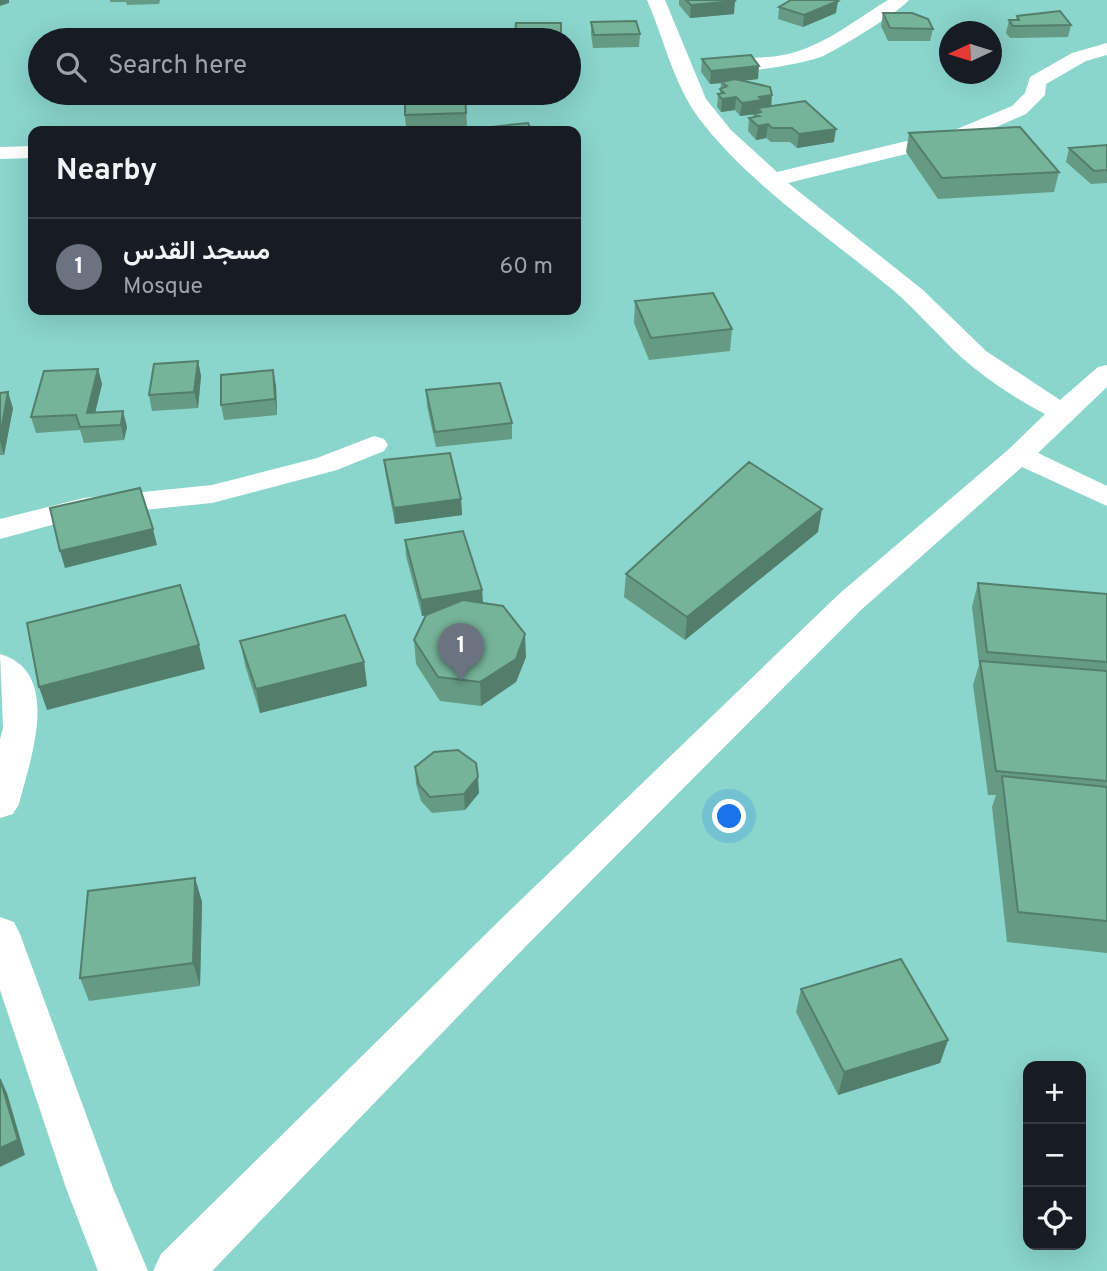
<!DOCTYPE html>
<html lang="en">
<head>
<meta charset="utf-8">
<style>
  body { margin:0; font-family:Overpass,Vazirmatn,sans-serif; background:#242831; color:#f1f3f6 }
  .controls { position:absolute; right:21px; bottom:21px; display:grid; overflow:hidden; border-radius:14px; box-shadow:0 7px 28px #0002 }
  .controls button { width:63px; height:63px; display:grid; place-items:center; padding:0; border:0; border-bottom:2px solid #363941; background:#171b24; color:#f1f3f6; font:35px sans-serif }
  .compass { position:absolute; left:939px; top:21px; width:63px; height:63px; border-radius:50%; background:#171b24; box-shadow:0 7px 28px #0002; rotate:266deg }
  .you { position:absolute; left:730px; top:817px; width:24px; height:24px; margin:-18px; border:5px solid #fff; border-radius:50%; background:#1a73e8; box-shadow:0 0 0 10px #1a73e833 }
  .badge { display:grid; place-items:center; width:46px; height:46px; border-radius:50%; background:#7c3aed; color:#fff; font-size:23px; font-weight:700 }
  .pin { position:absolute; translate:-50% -58px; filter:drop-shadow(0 2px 4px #0008) }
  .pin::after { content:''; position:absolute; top:37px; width:24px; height:21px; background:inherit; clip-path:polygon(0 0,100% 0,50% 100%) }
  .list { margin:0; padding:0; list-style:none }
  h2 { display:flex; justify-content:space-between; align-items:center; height:91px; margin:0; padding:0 28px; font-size:30px }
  h2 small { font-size:23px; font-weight:400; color:#9ea1a6 }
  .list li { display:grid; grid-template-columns:46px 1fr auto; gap:21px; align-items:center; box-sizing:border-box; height:98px; padding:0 28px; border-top:2px solid #363941 }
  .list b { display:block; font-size:26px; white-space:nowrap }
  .list p { margin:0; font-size:23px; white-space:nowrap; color:#9ea1a6 }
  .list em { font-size:23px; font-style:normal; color:#9ea1a6 }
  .icon { flex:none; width:38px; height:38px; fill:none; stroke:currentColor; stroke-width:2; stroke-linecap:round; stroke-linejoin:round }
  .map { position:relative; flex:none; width:1107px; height:1271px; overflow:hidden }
  .search { position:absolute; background:#171b24; box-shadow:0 7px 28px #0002; left:28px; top:28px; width:553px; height:77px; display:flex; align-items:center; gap:18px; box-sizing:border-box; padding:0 24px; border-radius:38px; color:#9ea1a6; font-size:26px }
  .panel { position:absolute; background:#171b24; box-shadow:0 7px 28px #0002; left:28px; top:126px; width:553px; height:189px; border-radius:14px }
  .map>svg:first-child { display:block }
</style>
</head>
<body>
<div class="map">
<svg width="1107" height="1271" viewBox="0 0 1107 1271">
  <rect width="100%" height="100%" fill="#8ad5cc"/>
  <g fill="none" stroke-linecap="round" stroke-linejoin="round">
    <path fill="#fff" fill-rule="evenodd" d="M647 0H665L706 99 731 130 777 172 957 129 1012 106 1025 93 1030 77 1072 53 1107 43V55L1086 61 1046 84 1045 95 1026 114 971 138 788 183 923 290 986 351 1060 400 1098 367 1107 365V387L1038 453 1107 486V506L1022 467 861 610 527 945 212 1271H153L161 1254 499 921 839 594 1009 449 1045 414C1015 398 987 380 961 357 938 335 917 311 893 290 830 238 746 182 698 117 673 82 664 39 647 0Z
      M888 0H909C898 13 840 48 823 56 806 64 713 80 702 67 711 56 761 59 777 56 818 51 853 21 888 0Z
      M33 146V158L0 159V147Z
      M374 436 384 439 388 445 384 451 337 470 212 503 85 516 0 539V519L84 498 212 485 317 458Z
      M0 654C63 672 30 760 19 804L13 814 0 818V739L3 728Z
      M0 917 14 922 20 934 113 1188 148 1271H98L66 1188 0 990Z"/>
  </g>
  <path fill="#659b84" d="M110 0H169H160L159 4 127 5 126 2H110Z
    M679 0H734V14L690 18 679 5Z
    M779 7 836 13 803 27 778 19Z
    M883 13 933 29 930 41H888L881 26Z
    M1017 16 1071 25 1068 37 1010 38 1006 33 1009 20H1016Z
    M591 22 640 34 639 47 593 48 591 34Z
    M516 23H561V40H515Z
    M470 30 499 37V40H471Z
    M702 59 758 79 742 81 771 106 834 142 797 148 790 142H771L766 138 756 140 748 131 749 118 754 117V114L740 116 735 110 721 112 717 107 718 94H720L721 83 710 84 701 72Z
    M465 93 467 126 406 128 405 115Z
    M909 133 1059 172 1054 192 938 199 906 152Z
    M1107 145V183L1091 184 1066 162 1069 148Z
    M635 301 732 329 730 351 649 360 634 323Z
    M198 361 201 376 198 408 152 411 149 395Z
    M98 369 102 384 95 413 127 427 124 440 84 443 80 430 36 433 31 417Z
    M276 385 277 415 224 420 221 405Z
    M426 390 512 423V439L436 447 427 406Z
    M0 393 13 408 4 455H0Z
    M384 460 461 499 462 515 395 524 386 476Z
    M818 532 685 640 624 597 626 574Z
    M405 540 482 590 483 603 526 657 516 682 481 706 440 701 416 664 414 640 426 615 422 616 406 556Z
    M978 583 1107 594V953L1007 942 992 807 996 795H988L973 685 979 665 972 607Z
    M240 641 364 662 367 686 260 713 245 665Z
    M415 767 479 793 465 810 432 813 421 801 416 784Z
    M195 878 202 902 200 986 89 1001 80 978Z
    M801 989 948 1040 940 1063 838 1095 796 1012Z"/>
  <path fill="#537e6c" d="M0 0H9V3L0 6Z
    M735 1 734 14 690 18 691 5Z
    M838 1 836 13 803 27 804 15Z
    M759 66 758 79 723 83 721 82V83L710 84 711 71Z
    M772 95 771 109 761 112 758 108 757 114 740 116 742 103 759 97Z
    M736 97 735 110 721 112 722 99Z
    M768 124 766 138 756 140 758 126Z
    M836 129 834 142 797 148 799 134Z
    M198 361 201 376 198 408 194 392Z
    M98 369 102 384 92 426 87 413Z
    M273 370 276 385 277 415 275 399Z
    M8 392 13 408 4 455 0 441V436Z
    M123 411 127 427 124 440 121 425Z
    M461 499 462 515 395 524 394 508Z
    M822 509 818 532 685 640 687 617Z
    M153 529 157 545 65 568 60 551Z
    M482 590 483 606 422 616 421 600Z
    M525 634 526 657 516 682 481 706 480 682Z
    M199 645 205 669 47 710 39 687Z
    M364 662 367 686 260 713 256 689Z
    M478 777 479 793 465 810 464 794Z
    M195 878 202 902 200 986 193 963Z
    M948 1040 940 1063 838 1095 844 1072Z
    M0 1078 7 1093 25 1155 0 1167Z"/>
  <path fill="#76b49a" stroke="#537e6c" stroke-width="2" d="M686 0H734L735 1 691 5Z
    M791 0H835L838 1 804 15 779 7Z
    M1060 11 1071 25 1013 26 1009 20H1019L1017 16Z
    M883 13H912L928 19 933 29 890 28Z
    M636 21 640 34 594 35 591 22Z
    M516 23H561V36H515Z
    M498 29 499 37 472 38 470 30Z
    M751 55 759 66 711 71 702 59Z
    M735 79 770 87 772 95 759 97 762 100 742 103 736 97 722 99 718 94 724 93 720 89 727 86 721 82Z
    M421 93H465L466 113 405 115V98Z
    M805 101 836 129 799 134 792 128H772L768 124 758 126 749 118 759 116 754 114 761 112 758 108Z
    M528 123 532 131H492L490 127Z
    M1020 127 1059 172 942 178 909 133Z
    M1107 145V170L1094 171 1069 148Z
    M713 293 732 329 651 338 635 301Z
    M198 361 194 392 149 395 154 364Z
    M98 369 87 413 123 411 121 425 80 427 76 415 31 417 44 371Z
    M273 370 275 399 221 405V375Z
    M500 383 512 423 435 432 426 390Z
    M8 392 0 436V393Z
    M450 453 461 499 394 508 384 460Z
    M749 462 822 509 687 617 626 574Z
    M140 488 153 529 60 551 50 508Z
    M463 531 482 590 421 600 405 540Z
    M978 583 1107 594V662L987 652Z
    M180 585 199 645 39 687 27 623Z
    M463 600 503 606 525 634 516 659 480 682 438 677 414 640 426 615Z
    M345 615 364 662 256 689 240 641Z
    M980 661 1107 671V781L996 771Z
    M458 750 476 763 478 777 464 794 430 797 419 785 415 767 434 752Z
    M1002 776 1107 787V921L1018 912Z
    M195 878 193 963 80 978 88 891Z
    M901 959 948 1040 844 1072 801 989Z
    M0 1079 18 1140 0 1148Z"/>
</svg>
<div class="controls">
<button>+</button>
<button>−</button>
<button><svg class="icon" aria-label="locate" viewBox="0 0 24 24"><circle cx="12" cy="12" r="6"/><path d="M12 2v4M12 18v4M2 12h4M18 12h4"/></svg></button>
</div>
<svg class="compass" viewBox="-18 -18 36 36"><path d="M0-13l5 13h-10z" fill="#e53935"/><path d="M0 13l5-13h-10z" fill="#9ea1a6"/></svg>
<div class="you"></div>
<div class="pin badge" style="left:461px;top:681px;background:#6b7280">1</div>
<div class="search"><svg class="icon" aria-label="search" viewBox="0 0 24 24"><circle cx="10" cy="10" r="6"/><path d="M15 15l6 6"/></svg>Search here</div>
<section class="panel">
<h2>Nearby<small></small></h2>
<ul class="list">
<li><span class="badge" style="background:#6b7280">1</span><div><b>مسجد القدس</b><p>Mosque</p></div><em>60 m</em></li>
</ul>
</section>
</div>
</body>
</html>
